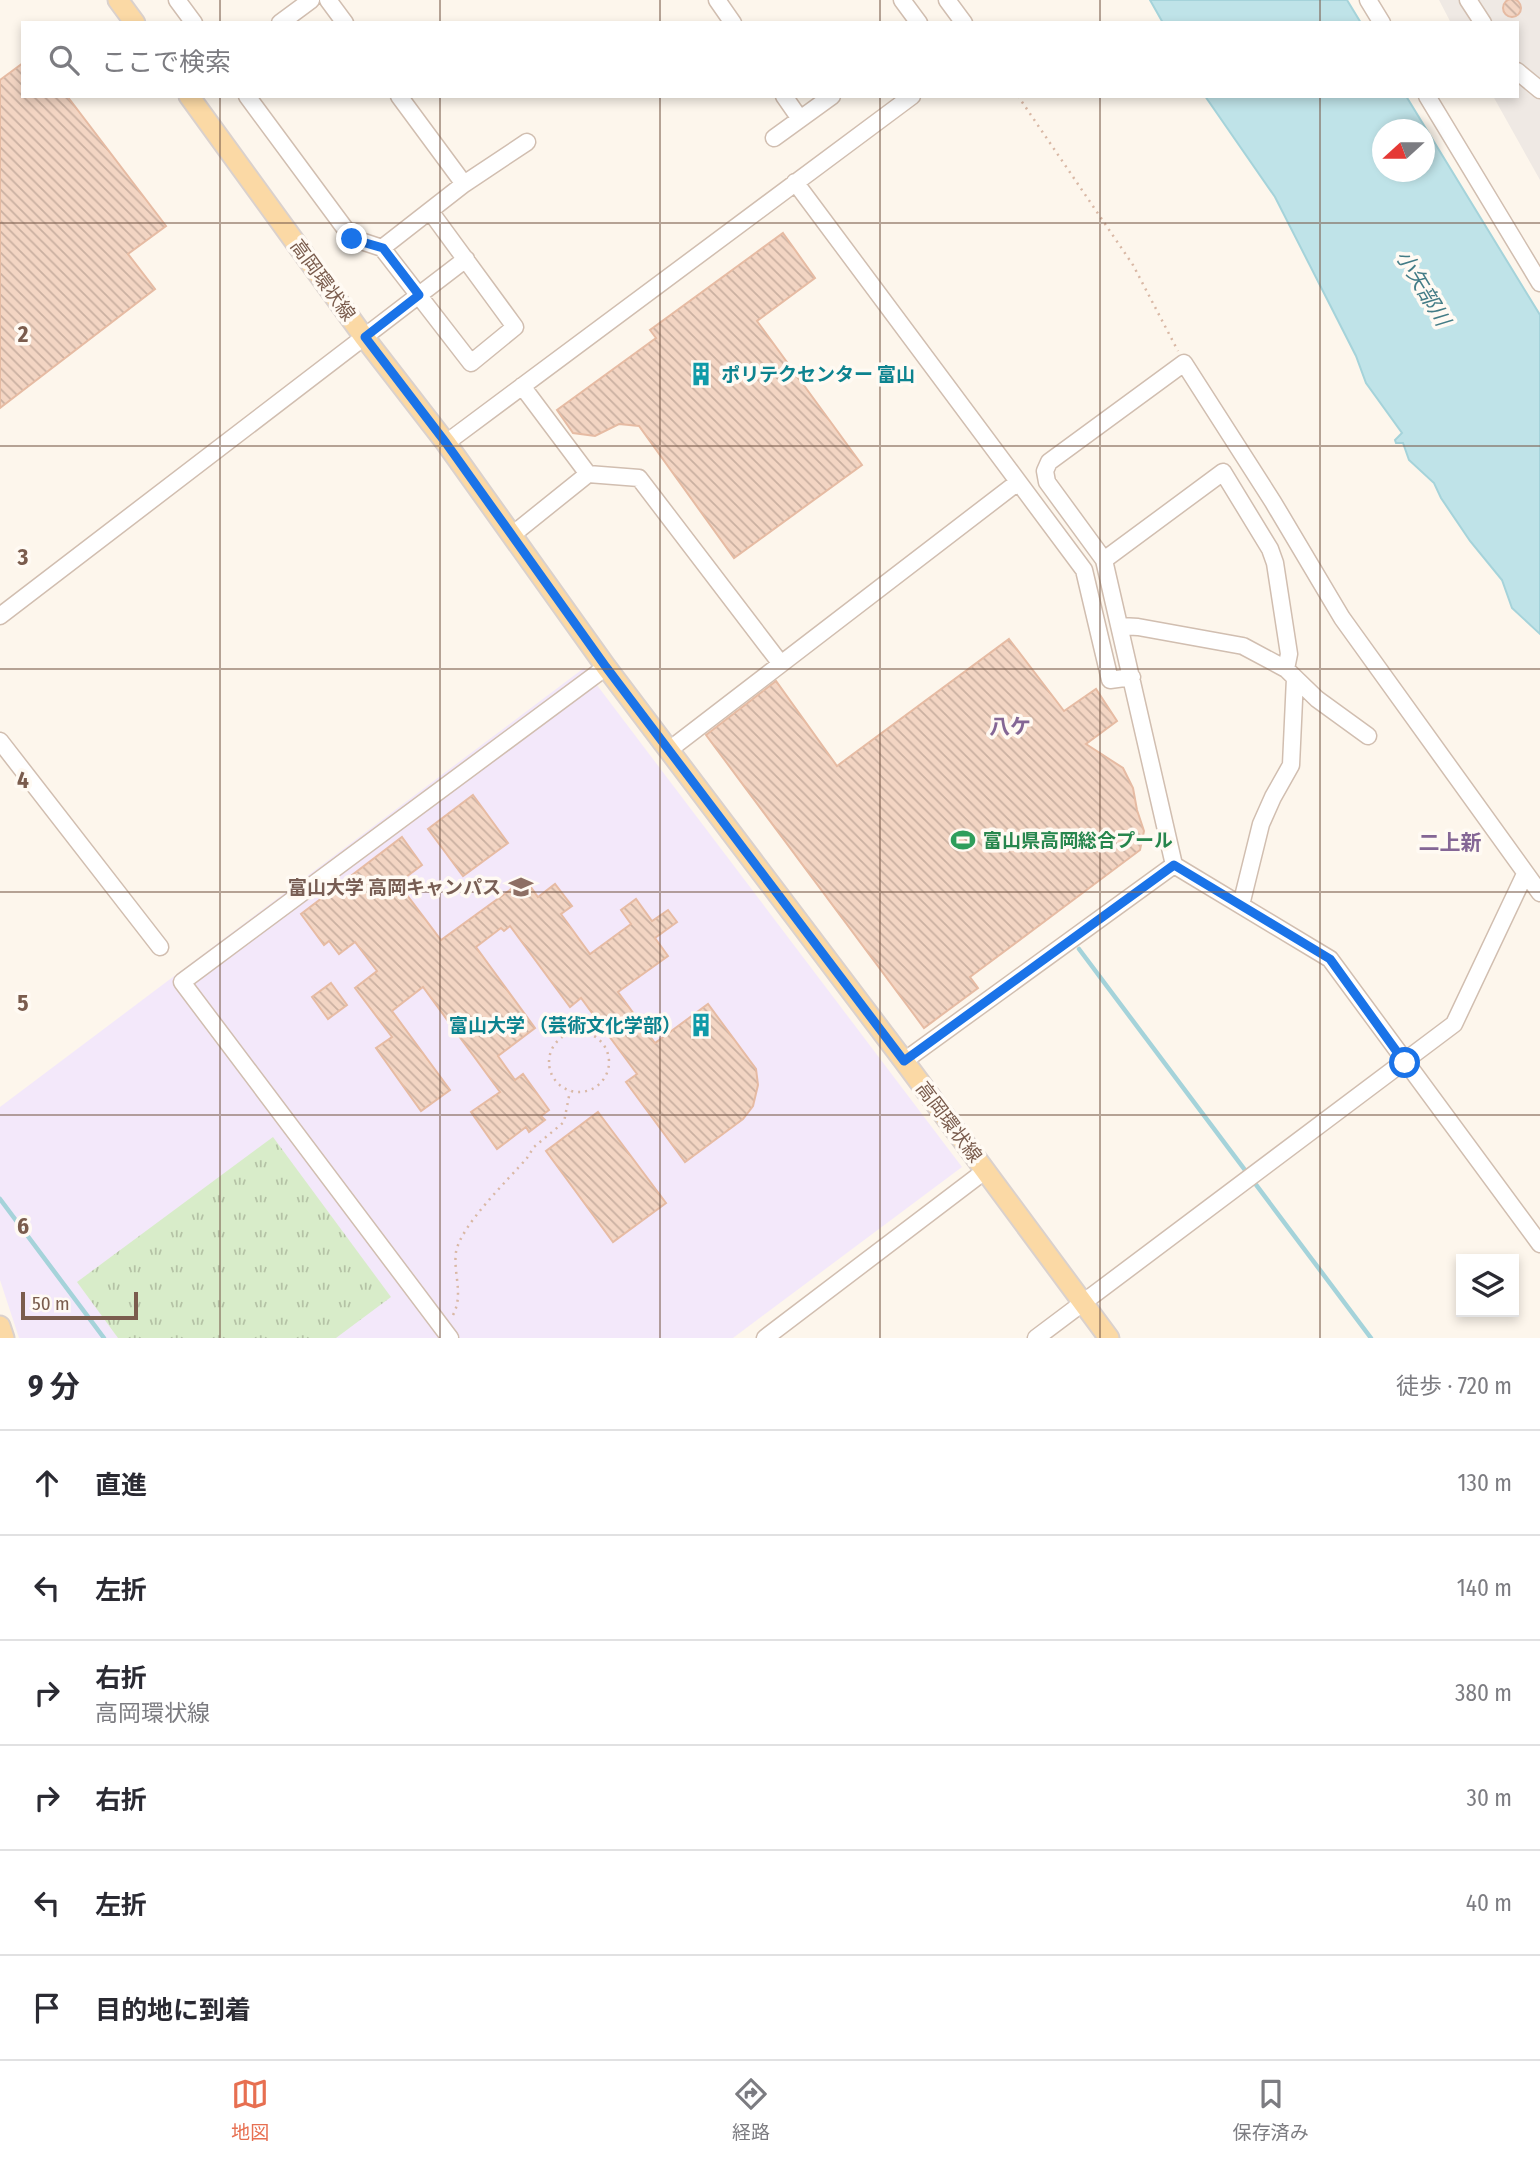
<!DOCTYPE html>
<html lang="ja">
<head>
<meta charset="utf-8">
<style>
  body { margin:0; font-family:"Fira Sans Condensed","Noto Sans JP",sans-serif; background:#f7f7f7; color:#2b2b33 }
  .controls { position:absolute; right:21px; bottom:21px; display:grid; overflow:hidden; border-radius:0px; box-shadow:0 4px 10px #0003 }
  .controls button { width:63px; height:63px; display:grid; place-items:center; padding:0; border:0; border-bottom:2px solid #e1e1e2; background:#fff; color:#2b2b33; font:35px sans-serif }
  .compass { position:absolute; left:1372px; top:119px; width:63px; height:63px; border-radius:50%; background:#fff; box-shadow:0 4px 10px #0003; rotate:249deg }
  .scale { position:absolute; left:21px; bottom:18px; width:117px; box-sizing:border-box; padding-left:7px; border:4px solid #7a5c4d; border-top:0; font-size:19px; line-height:24px; white-space:nowrap; color:#7a5c4d; -webkit-text-stroke:5px #fffaf3; paint-order:stroke }
  .stop { position:absolute; width:21px; height:21px; margin:-16px; border:5px solid #1a73e8; border-radius:50%; background:#fff }
  .stop.end { background:#1a73e8; border-color:#fff; box-shadow:0 2px 7px #0008 }
  .list { margin:0; padding:0; list-style:none }
  h2 { display:flex; justify-content:space-between; align-items:center; height:91px; margin:0; padding:0 28px; font-size:30px }
  h2 small { font-size:23px; font-weight:400; color:#7c7c81 }
  .list li { display:grid; grid-template-columns:46px 1fr auto; gap:21px; align-items:center; box-sizing:border-box; height:105px; padding:0 28px; border-top:2px solid #e1e1e2 }
  .list b { display:block; font-size:26px; white-space:nowrap }
  .list p { margin:0; font-size:23px; white-space:nowrap; color:#7c7c81 }
  .list em { font-size:23px; font-style:normal; color:#7c7c81 }
  .icon { flex:none; width:38px; height:38px; fill:none; stroke:currentColor; stroke-width:2; stroke-linecap:round; stroke-linejoin:round }
  .map { position:relative; flex:none; width:1540px; height:1338px; overflow:hidden }
  .search { position:absolute; background:#fff; box-shadow:0 4px 10px #0003; left:21px; right:21px; top:21px; height:77px; display:flex; align-items:center; gap:18px; box-sizing:border-box; padding:0 24px; border-radius:0px; color:#7c7c81; font-size:26px }
  .sheet { height:721px; background:#fff }
  nav { display:flex; justify-content:space-around; align-items:center; box-sizing:border-box; height:98px; border-top:2px solid #e1e1e2; background:#fff; font-size:19px; color:#7c7c81 }
  nav a { display:grid; justify-items:center; gap:4px }
  nav .on { color:#e76f51 }
  .map>svg:first-child { display:block }
</style>
</head>
<body>
<div class="map">
<svg width="1540" height="1338" viewBox="0 0 1540 1338">
  <defs>
    <pattern id="park-tufts" width="24" height="20" patternUnits="userSpaceOnUse" patternTransform="scale(1.75)"><rect width="24" height="20" fill="#d8ecc9"/><path d="M3 7l-1-3M5 7V3M7 7l1-3M15 17l-1-3M17 17v-4M19 17l1-3" fill="none" stroke="#b4c2a5"/></pattern>
    <pattern id="building-back-hatch" width="6" height="6" patternUnits="userSpaceOnUse" patternTransform="scale(1.75)"><rect width="6" height="6" fill="#f3d5c3"/><path d="M-1 5l2 2M0 0l6 6M5-1l2 2" fill="none" stroke="#cab0a1"/></pattern>
  </defs>
  <rect width="100%" height="100%" fill="#fdf6ec"/>
  <path fill="#efe9e4" d="M1439 0H1540V180L1493 96H1517V23H1451Z"/>
  <path fill="#f3e8fa" d="M584 668 962 1167 733 1338H19L0 1280V1107Z"/>
  <path fill="url(#park-tufts)" d="M273 1137 391 1297 336 1338H118L77 1282Z"/>
  <path fill="#bfe3e8" stroke="#a5d3da" stroke-width="2" fill-rule="evenodd" d="M1150 0H1347L1361 23H1163Z
    M1205 96H1406L1540 315V634L1512 608 1502 580 1470 541 1441 498 1434 483 1409 460 1403 443H1396L1395 440 1402 433 1366 383 1356 356 1275 197ZM1382 130H1424V172H1382Z"/>
  <g fill="none" stroke-linecap="round" stroke-linejoin="round">
    <path stroke="#a5d3da" stroke-width="4.5" d="M1079 949 1371 1338
      M0 1199 104 1338"/>
  </g>
  <path fill="url(#building-back-hatch)" stroke="#e6bba3" stroke-width="2" d="M1503 8a9 9 0 1 1 18 0a9 9 0 1 1-18 0Z
    M23 63V96H67L166 226 128 254 155 289 0 408V80Z
    M783 233 815 278 757 321 862 465 734 558 639 426 619 424 595 436 573 433 557 410 656 338 650 330Z
    M1009 639 1064 711 1096 689 1117 721 1086 744 1123 768 1133 788 1137 810 1144 831 1140 850 970 977 978 988 924 1028 706 735 776 681 837 766Z
    M473 795 508 843 463 876 428 829Z
    M402 837 422 865 398 883 441 940 525 879 538 897 555 884 572 906 561 914 590 954 631 924 621 910 636 899 652 921 668 910 677 922 655 938 668 956 618 992 655 1043 708 1004 756 1069 758 1085 753 1106 743 1119 685 1162 626 1082 637 1074 581 998 570 1007 510 926 504 931 501 928 476 947 535 1028 498 1056 515 1080 523 1074 549 1110 541 1116 545 1120 529 1132 526 1127 497 1149 471 1112 500 1092 423 987 392 1011 450 1090 421 1111 376 1048 392 1037 355 988 377 971 355 942 339 954 329 941 324 945 301 914Z
    M331 983 347 1005 328 1019 312 997Z
    M598 1112 666 1203 613 1242 546 1151Z"/>
  <g fill="none" stroke-linecap="round" stroke-linejoin="round">
    <g stroke="#d1beb0" stroke-width="19">
      <path id="minor" d="M177 0 194 23
        M328 0 345 23
        M717 0 733 23
        M902 0 919 23
        M947 0 964 23
        M1368 0 1382 23
        M1468 0 1483 23
        M280 23 311 0
        M1517 71 1540 90
        M247 96 352 238 382 248 471 363 515 327 430 211
        M399 96 464 184
        M784 96 800 119
        M1427 96 1540 283
        M774 138 832 96
        M795 182 1084 570 1110 680 1132 677
        M382 248 464 184 527 142
        M522 386 588 474 639 478 781 664
        M446 443 912 96
        M512 535 588 474
        M1104 560 1223 472 1270 549 1275 563 1289 654 1286 669
        M0 616 466 259
        M1120 626 1138 627 1243 646 1286 669 1317 699 1368 736
        M0 741 160 947
        M669 750 1018 482
        M1540 893 1342 618 1273 502 1184 363 1049 462 1045 471 1047 482 1104 560 1174 865 1330 959 1540 1244
        M1241 905 1261 824 1273 797 1291 765 1295 678
        M904 1061 1174 865
        M450 1338 182 982 606 667
        M765 1338 986 1170
        M1036 1338 1454 1024 1525 874"/>
    </g>
    <g stroke="#dad1cd" stroke-width="23">
      <path id="major" d="M118 0 135 23
        M189 96 364 337 446 443 606 667 904 1061 1109 1338
        M0 1326 4 1338"/>
    </g>
    <path stroke="#d9b8a5" stroke-width="2.5" stroke-dasharray="2 5" stroke-linecap="butt" d="M1018 96 1133 265 1178 351
      M549 1062a30 30 0 1 1 60 0a30 30 0 1 1-60 0Z
      M453 1315C464 1294 453 1274 456 1252 461 1225 508 1180 527 1158L534 1147 564 1122 570 1091"/>
    <use href="#minor" stroke="#fff" stroke-width="16"/>
    <use href="#major" stroke="#fbd9a5" stroke-width="19"/>
  </g>
  <g fill="none" stroke-linecap="round" stroke-linejoin="round">
    <path stroke="#1a73e8" stroke-width="9" d="M352 239 383 248 419 295 365 337 446 443 606 667 904 1061 1174 865 1330 959 1405 1063"/>
  </g>
  <path fill="none" stroke="#7a5c4d" stroke-width="2" stroke-opacity="0.55" d="M220 0V23M440 0V23M660 0V23M880 0V23M1100 0V23M1320 0V23M220 96V1338M440 96V1338M660 96V1338M880 96V1338M1100 96V1338M1320 96V1338M0 223H1540M0 446H1540M0 669H1540M0 892H1540M0 1115H1540"/>
  <defs>
    <g id="building-bare" transform="scale(1.89)"><path d="M-4-6H4V6H1V3H-1V6H-4ZM-2.5-4.3h1.7v1.8h-1.7ZM.8-4.3h1.7v1.8H.8ZM-2.5-1h1.7V.8h-1.7ZM.8-1h1.7V.8H.8Z" fill="#0f9aa8" stroke="#fffaf3" stroke-width="2.5" paint-order="stroke"/></g>
    <g id="stadium-bare" transform="scale(1.89)"><path d="M0-5a6.5 5 0 1 0 0 10a6.5 5 0 1 0 0-10ZM-3.5-1.8h7v3.6h-7Z" fill="#2e9e5b" stroke="#fffaf3" stroke-width="2.5" paint-order="stroke"/></g>
    <g id="university-bare" transform="scale(1.89)"><path d="M0-5L7-2L0 1L-7-2ZM-4 1L0 2.5L4 1V4Q0 6-4 4Z" fill="#8d6e63" stroke="#fffaf3" stroke-width="2.5" paint-order="stroke"/></g>
  </defs>
  <g fill-rule="evenodd">
    <use href="#building-bare" x="701" y="374"/>
    <use href="#stadium-bare" x="963" y="840"/>
    <use href="#university-bare" x="521" y="887"/>
    <use href="#building-bare" x="701" y="1025"/>
  </g>
  <g text-anchor="middle" dominant-baseline="central" stroke-width="7" stroke-linejoin="round" paint-order="stroke">
    <g font-size="19" fill="#7a5c4d" stroke="#fffaf3">
      <text transform="translate(323 280) rotate(54)">高岡環状線</text>
      <text transform="translate(949 1122) rotate(53)">高岡環状線</text>
    </g>
    <g font-size="19" font-weight="bold" fill="#0d838f" stroke="#fffaf3" text-anchor="start">
      <text x="721" y="374">ポリテクセンター 富山</text>
      <text x="681" y="1025" text-anchor="end">富山大学 （芸術文化学部）</text>
    </g>
    <g font-size="19" font-weight="bold" fill="#27864d" stroke="#fffaf3" text-anchor="start">
      <text x="983" y="840">富山県高岡総合プール</text>
    </g>
    <g font-size="19" font-weight="bold" fill="#785e54" stroke="#fffaf3" text-anchor="end">
      <text x="501" y="887">富山大学 高岡キャンパス</text>
    </g>
    <g font-size="21" font-style="italic" fill="#437c86" stroke="#fffaf3">
      <text transform="translate(1423 288) rotate(59)">小矢部川</text>
    </g>
    <g font-size="21" font-weight="bold" fill="#846695" stroke="#fffaf3">
      <text x="1010" y="727">八ケ</text>
      <text x="1450" y="843">二上新</text>
    </g>
  </g>
  <g font-size="23" text-anchor="middle" font-weight="bold" fill="#7a5c4d" stroke="#fffaf3" stroke-width="7" stroke-linejoin="round" paint-order="stroke">
    <text x="23" y="342">2</text>
    <text x="23" y="565">3</text>
    <text x="23" y="788">4</text>
    <text x="23" y="1011">5</text>
    <text x="23" y="1234">6</text>
  </g>
</svg>
<div class="controls">
<button><svg class="icon" aria-label="layers" viewBox="0 0 24 24"><path d="M12 4l9 5-9 5-9-5zM3 14l9 5 9-5"/></svg></button>
</div>
<svg class="compass" viewBox="-18 -18 36 36"><path d="M0-13l5 13h-10z" fill="#e53935"/><path d="M0 13l5-13h-10z" fill="#7c7c81"/></svg>
<div class="scale">50 m</div>
<div class="stop" style="left:1405px;top:1063px"></div>
<div class="stop end" style="left:352px;top:239px"></div>
<div class="search"><svg class="icon" aria-label="search" viewBox="0 0 24 24"><circle cx="10" cy="10" r="6"/><path d="M15 15l6 6"/></svg>ここで検索</div>
</div>
<section class="sheet">
<h2>9 分<small>徒歩 · 720 m</small></h2>
<ul class="list">
<li><svg class="icon" aria-label="ahead" viewBox="0 0 24 24"><path d="M12 20V5M6 11l6-6 6 6"/></svg><div><b>直進</b></div><em>130 m</em></li>
<li><svg class="icon" aria-label="left" viewBox="0 0 24 24"><path d="M17 20v-9H6M10 6l-5 5 5 5"/></svg><div><b>左折</b></div><em>140 m</em></li>
<li><svg class="icon" aria-label="right" viewBox="0 0 24 24"><path d="M7 20v-9h11M14 6l5 5-5 5"/></svg><div><b>右折</b><p>高岡環状線</p></div><em>380 m</em></li>
<li><svg class="icon" aria-label="right" viewBox="0 0 24 24"><path d="M7 20v-9h11M14 6l5 5-5 5"/></svg><div><b>右折</b></div><em>30 m</em></li>
<li><svg class="icon" aria-label="left" viewBox="0 0 24 24"><path d="M17 20v-9H6M10 6l-5 5 5 5"/></svg><div><b>左折</b></div><em>40 m</em></li>
<li><svg class="icon" aria-label="arrive" viewBox="0 0 24 24"><path d="M6 21V4h12l-3 4 3 4H6"/></svg><div><b>目的地に到着</b></div></li>
</ul>
</section>
<nav>
<a class="on"><svg class="icon" aria-label="map" viewBox="0 0 24 24"><path d="M3 6l6-2 6 2 6-2v14l-6 2-6-2-6 2zM9 4v14M15 6v14"/></svg>地図</a>
<a><svg class="icon" aria-label="directions" viewBox="0 0 24 24"><path d="M12 3l9 9-9 9-9-9zM9 14v-3h6M13 9l2 2-2 2"/></svg>経路</a>
<a><svg class="icon" aria-label="saved" viewBox="0 0 24 24"><path d="M7 4h10v16l-5-4-5 4z"/></svg>保存済み</a>
</nav>
</body>
</html>
